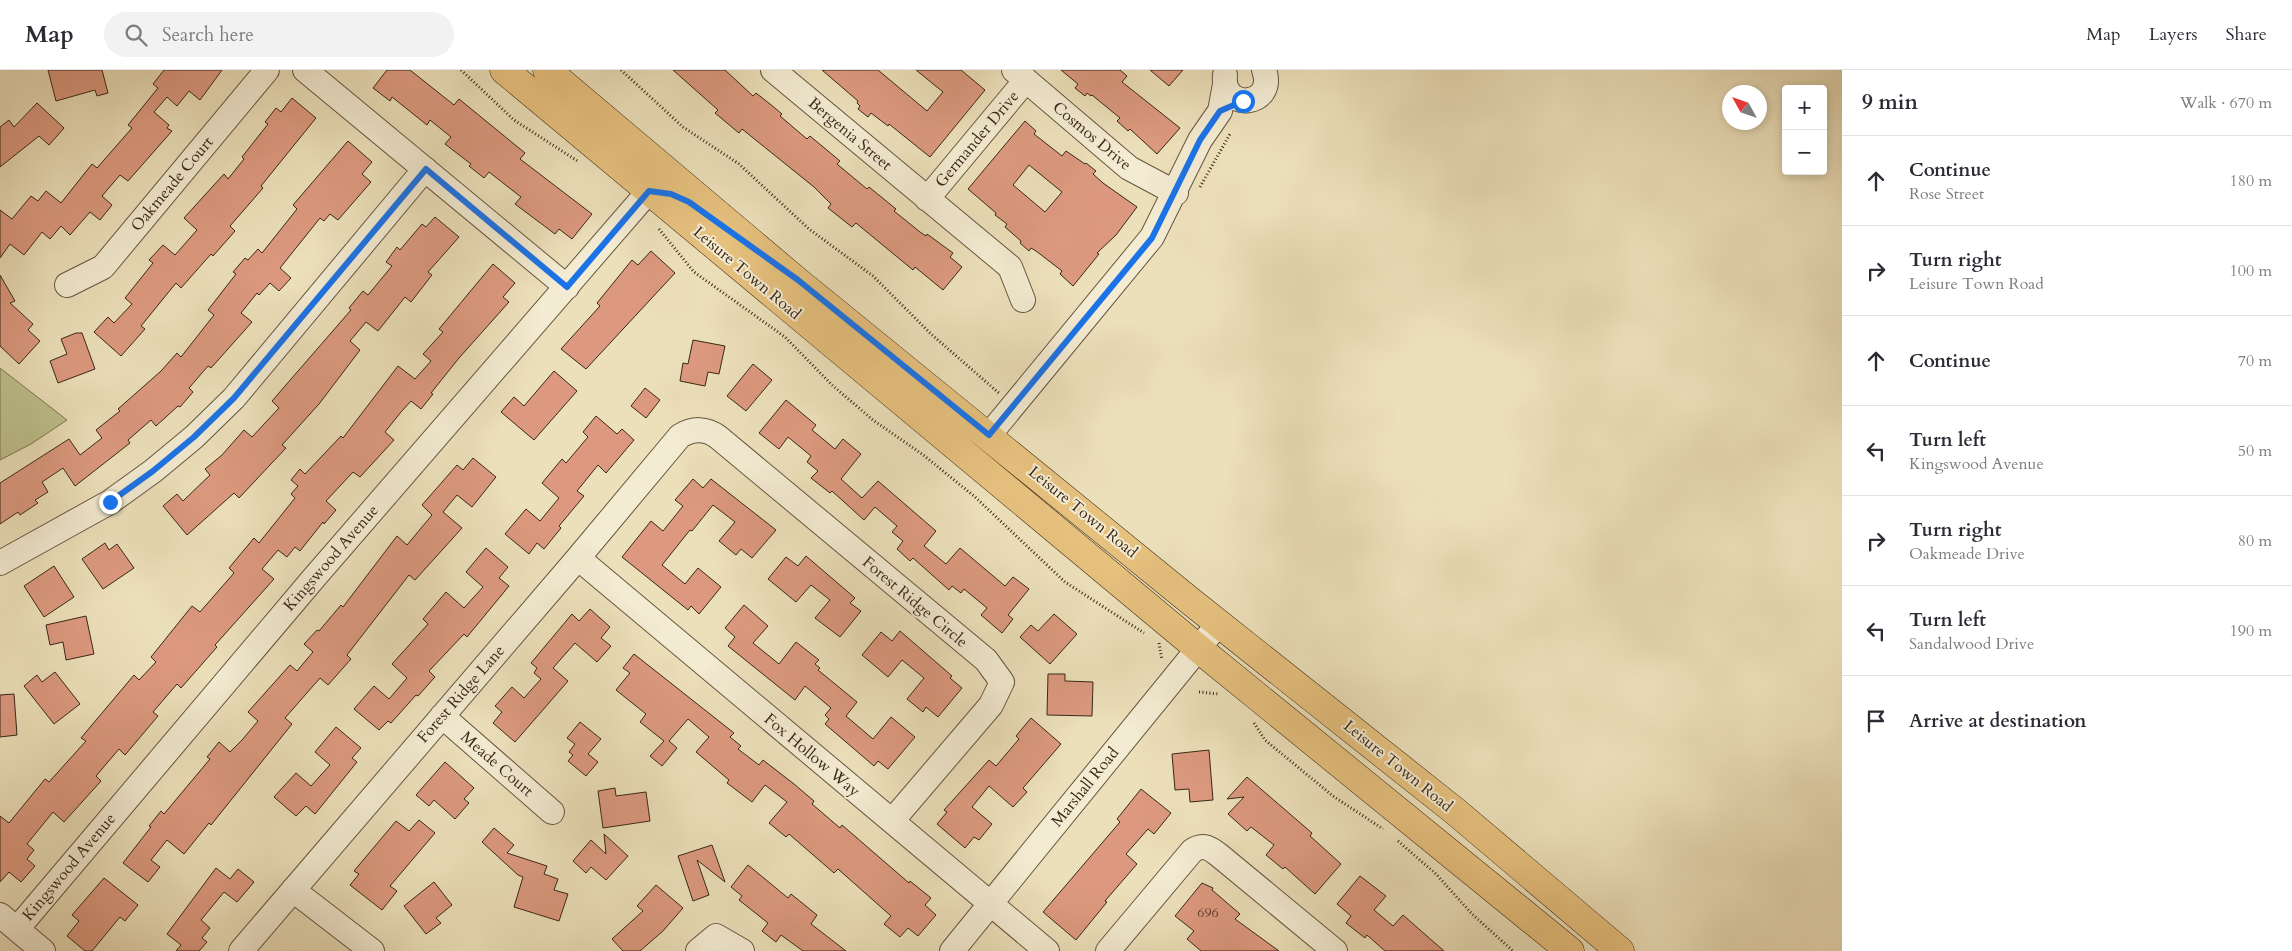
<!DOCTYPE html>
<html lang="en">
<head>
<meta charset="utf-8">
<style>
  body { margin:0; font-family:Cardo,serif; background:#f2f2f3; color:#2b2b33 }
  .controls { position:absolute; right:15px; top:15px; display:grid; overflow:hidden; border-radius:5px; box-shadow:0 2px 8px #0003 }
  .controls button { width:45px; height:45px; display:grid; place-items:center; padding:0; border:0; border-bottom:1px solid #e1e1e2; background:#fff; color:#2b2b33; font:25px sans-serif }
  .compass { position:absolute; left:1722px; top:15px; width:45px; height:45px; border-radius:50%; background:#fff; box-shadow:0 2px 8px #0003; rotate:310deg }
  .stop { position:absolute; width:15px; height:15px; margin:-11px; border:4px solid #1a73e8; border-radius:50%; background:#fff }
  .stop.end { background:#1a73e8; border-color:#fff; box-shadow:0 1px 5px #0008 }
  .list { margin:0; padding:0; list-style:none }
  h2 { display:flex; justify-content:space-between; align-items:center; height:65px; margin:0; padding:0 20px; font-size:21px }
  h2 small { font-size:16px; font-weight:400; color:#7c7c81 }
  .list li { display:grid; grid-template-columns:32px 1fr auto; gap:15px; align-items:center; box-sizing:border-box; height:90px; padding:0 20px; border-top:1px solid #e1e1e2 }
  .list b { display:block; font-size:19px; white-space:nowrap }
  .list p { margin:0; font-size:16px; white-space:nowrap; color:#7c7c81 }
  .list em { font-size:16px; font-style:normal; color:#7c7c81 }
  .icon { flex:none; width:28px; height:28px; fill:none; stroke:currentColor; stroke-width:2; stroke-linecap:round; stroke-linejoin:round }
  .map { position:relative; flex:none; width:1842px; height:881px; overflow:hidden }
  header { display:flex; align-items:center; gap:30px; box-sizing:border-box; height:70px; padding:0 25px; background:#fff; border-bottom:1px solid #e1e1e2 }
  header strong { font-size:24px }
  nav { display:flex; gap:28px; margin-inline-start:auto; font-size:18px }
  .search { width:350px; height:45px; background:#f2f2f3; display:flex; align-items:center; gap:12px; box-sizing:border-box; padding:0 18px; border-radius:28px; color:#7c7c81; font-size:19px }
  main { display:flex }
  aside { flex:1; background:#fff }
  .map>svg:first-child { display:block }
</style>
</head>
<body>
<header>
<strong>Map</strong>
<div class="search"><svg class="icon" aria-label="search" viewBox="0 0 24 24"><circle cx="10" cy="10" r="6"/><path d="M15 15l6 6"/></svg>Search here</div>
<nav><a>Map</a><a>Layers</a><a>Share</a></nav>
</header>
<main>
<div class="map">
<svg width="1842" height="881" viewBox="0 0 1842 881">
  <rect width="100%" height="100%" fill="#ece0ba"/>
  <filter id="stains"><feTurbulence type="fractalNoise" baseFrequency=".004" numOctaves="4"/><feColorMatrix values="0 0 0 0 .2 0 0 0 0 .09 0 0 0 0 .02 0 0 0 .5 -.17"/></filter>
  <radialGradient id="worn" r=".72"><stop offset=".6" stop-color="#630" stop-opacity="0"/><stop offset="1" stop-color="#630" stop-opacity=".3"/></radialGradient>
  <path fill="#bec18c" stroke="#7c7452" d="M0 298 67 350 31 374 0 390Z"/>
  <path fill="#dc997f" stroke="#392718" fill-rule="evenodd" d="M48 0H102L108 23 97 26 95 20 56 31Z
    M164 0H222L200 30 189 21 177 36 167 27 154 42 169 55 167 58 172 61 128 111 120 105 102 126 112 135 100 150 90 142 70 165 61 156 50 169 42 162 24 185 10 174 0 188V140L12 149 31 126 38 131 46 121 61 133 92 94 97 98 132 58 128 55 158 18 153 14Z
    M387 0H410L454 35 459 29 525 83 520 89 592 144 572 169 559 159 555 164 515 134 521 127 489 102 484 108 469 96 471 94 445 74 451 67 430 50 427 55 392 27 390 31 373 18Z
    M673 0H725L753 26 756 23 770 34 782 44 780 46 807 69 810 66 840 91 837 94 867 119 869 117 896 139 894 141 920 162 926 166 927 164 953 183 950 187 962 197 943 220 915 197 913 200 856 153 852 157 828 138 831 134 814 117 742 59 739 63 715 43 718 40Z
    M822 0H878L927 41 943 22 916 0H961L985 20 930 87 889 54 888 56 871 43 868 47 858 39 860 36 857 33 858 31Z
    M1061 0H1120L1127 6 1122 12 1180 58 1157 84 1130 59 1128 61 1117 51 1120 48 1092 25 1091 26 1087 23 1085 26 1075 18 1078 14Z
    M1150 0H1183L1169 16Z
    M292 28 316 48 261 116 263 118 230 156 235 161 213 186 211 184 181 218 176 213 141 256 145 259 121 286 94 262 108 247 114 253 132 234 125 228 153 193 149 190 163 175 175 185 197 160 184 148 224 104 228 109 244 89 242 87 268 54 265 52 276 38 281 42Z
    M37 33 64 58 49 75 39 66 0 97V57L9 50 14 57Z
    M1025 51 1036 61 1034 64 1062 86 1066 81 1085 94 1086 93 1096 101 1093 104 1103 113 1137 137 1116 165 1097 183 1099 184 1073 216 1060 204 1062 201 1036 181 1031 178 1029 181 1020 173 1021 171 1005 157 1007 154 995 145 996 143 968 119ZM1029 95 1062 122 1045 142 1013 115Z
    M348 71 372 92 362 104 371 112 338 150 330 144 324 151 320 148 280 198 291 208 279 221 270 213 259 225 257 223 241 243 252 252 211 298 208 296 189 318 193 322 180 337 178 336 156 356 151 350 128 370 130 373 75 416 63 398 42 412 48 422 35 430 38 433 20 445 18 442 0 454V413L69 369 80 385 102 368 96 360 120 341 118 339 161 301 177 283 181 287 214 245 208 240 236 204 233 202 245 188 248 190 258 179 262 183 297 139 293 135Z
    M435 147 459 167 428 202 432 205 411 232 405 227 378 261 366 252 350 271 360 280 319 334 282 375 286 378 239 428 234 423 187 465 163 436 177 424 183 431 210 405 205 399 222 385 244 360 252 367 279 338 272 331 351 240 349 238 363 221 368 225 392 196 386 192 397 177 400 180 422 154 426 157Z
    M651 181 675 203 586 299 561 279 600 236 597 233 632 190 638 195Z
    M493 194 515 213 503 227 509 232 459 288 431 323 433 324 421 339 411 331 401 342 385 362 394 370 360 407 353 402 326 431 336 440 324 454 323 452 300 481 295 477 287 487 278 480 262 499 274 509 215 575 217 577 181 618 177 614 153 642 158 646 125 685 119 679 96 706 101 711 64 752 53 742 27 774 34 780 27 789 35 796 21 812 9 802 0 812V746L9 753 45 709 49 712 86 671 81 668 134 605 139 610 156 592 151 587 192 536 200 542 234 503 229 498 254 468 259 473 295 428 291 424 298 416 291 410 300 399 305 404 341 366 343 368 398 296 415 309 431 291 423 284 443 262 439 259Z
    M0 205 15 231 10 233 33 254 28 260 40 271 19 294 0 276Z
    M76 263H82L95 299 58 313 50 291 67 284 61 269Z
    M693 270 725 276 719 304 708 302 705 316 680 311 683 293 688 294Z
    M753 294 772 310 746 341 727 326Z
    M554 301 577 321 534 370 501 342 514 327 524 336Z
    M645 318 660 330 646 348 631 336Z
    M786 330 816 355 812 360 835 379 843 369 861 384 841 409 862 428 878 411 936 461 924 476 946 494 960 478 1005 516 1013 507 1029 519 1008 545 1013 549 1002 563 981 545 987 538 964 519 961 523 952 516 949 520 913 488 910 491 897 479 903 471 892 462 897 456 875 437 864 450 832 421 830 423 811 408 818 401 807 392 811 386 788 367 779 379 759 363Z
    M596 346 617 364 622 359 634 370 606 403 598 395 577 421 584 426 559 456 561 458 544 479 537 473 529 484 505 464 526 439 540 451 559 428 542 413 562 389 566 393 588 367 583 362Z
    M473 388 496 407 472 437 457 425 443 442 462 458 415 510 409 505 347 585 351 589 328 615 320 608 285 648 292 654 211 755 209 753 184 784 167 770 151 790 160 797 148 812 123 793 151 757 149 756 161 741 164 744 210 689 207 687 219 672 230 682 242 670 258 651 248 642 290 595 297 601 313 582 304 574 317 560 319 561 341 535 343 537 397 466 407 475 432 445 422 435 457 395 463 400Z
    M693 409 703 418 711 409 776 460 752 488 741 479 736 485 719 471 735 452 713 435 692 461 690 460 662 495 685 514 698 498 721 517 699 544 691 536 688 540 622 487 651 451 663 461 683 436 675 430Z
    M105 473 109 480 117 474 134 498 103 519 82 489Z
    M486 478 508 497 499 508 509 516 467 567 464 564 429 601 435 607 418 626 416 625 391 653 388 651 379 660 354 639 374 616 389 629 407 608 392 594 428 554 423 549 446 522 464 538 483 517 466 502Z
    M806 486 855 528 850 533 861 541 840 567 815 548 830 530 811 515 796 532 768 509 786 487 798 496Z
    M54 496 74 527 44 547 24 516Z
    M744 535 768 556 753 573 779 594 796 572 819 590 815 594 820 598 818 600 857 632 846 646 873 669 891 647 915 667 888 699 878 691 874 696 825 654 829 649 825 645 831 638 805 616 795 630 728 576 735 567 725 558Z
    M590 539 610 557 601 568 611 576 597 592 575 573 553 598 568 611 515 672 493 653 502 642 495 636 512 617 524 628 541 609 534 603 537 598 531 593 572 544 579 551Z
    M1054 544 1077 564 1050 594 1020 567 1031 555 1038 561Z
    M86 546 94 584 66 590 63 572 50 575 46 555Z
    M900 561 952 606 950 608 962 618 938 647 926 637 923 642 907 629 924 608 902 590 888 607 862 585 881 562 892 571Z
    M634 584 734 663 730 667 741 676 738 679 759 695 763 690 794 714 814 731 812 734 840 758 842 755 909 813 910 811 931 828 925 835 936 845 918 866 908 858 900 867 884 854 891 846 838 799 834 803 789 764 786 767 769 753 787 732 765 715 752 732 727 713 729 710 696 682 709 667 688 649 669 671 677 678 662 696 650 686 664 671 640 652 646 644 616 620 630 603 623 598Z
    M55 602 80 634 54 654 24 616 37 605 42 612Z
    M1048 604H1065V611L1093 612 1092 646 1047 645Z
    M14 624 17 665 0 667V625Z
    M1031 648 1061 674 1023 718 1027 722 1013 737 989 716 972 737 992 754 979 770 974 767 965 778 937 754 947 742 944 740 989 690 996 696 1019 669 1016 666Z
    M580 652 601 669 588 684 598 692 586 706 568 691 573 685 569 682 575 674 567 668Z
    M336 657 361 678 352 688 357 692 315 744 306 736 296 746 274 727 296 703 311 716 330 695 315 682Z
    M1209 680 1213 730 1190 732 1189 719 1175 720 1172 684Z
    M445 692 474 718 464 729 469 733 455 749 434 730 429 736 416 725Z
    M1247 707 1312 763 1310 766 1341 794 1315 824 1285 797 1283 799 1266 785 1274 775 1251 757 1247 761 1228 744 1244 727 1227 729Z
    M615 718 616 726 646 722 650 751 603 758 598 721Z
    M1141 719 1171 743 1154 764 1148 759 1126 784 1137 794 1105 831 1107 832 1076 870 1043 842 1120 752 1117 749Z
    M419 750 435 763 390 816 397 821 382 840 350 815 359 804 354 801 396 751 409 761Z
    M494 758 514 775 507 783 547 796 544 804 558 809 554 820 568 824 559 851 514 837 523 807 518 805 482 772Z
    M604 764 628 786 606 810 591 797 586 803 573 791 591 770 606 784Z
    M712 775 725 812 697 790 709 825 693 831 678 786Z
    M748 795 788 828 791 824 817 845 811 854 846 881H803L781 865 776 872 762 861 768 853 739 830 742 826 731 817Z
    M216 798 230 809 238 799 254 812 237 832 224 822 201 850 210 858 202 868 207 872 199 881H176L181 875 167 864Z
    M1360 806 1386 826 1374 840 1393 856 1403 845 1444 881H1385L1367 865 1365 868 1346 853 1351 846 1337 834Z
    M104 808 138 835 125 851 120 847 92 881H85L67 866 79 851 72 845Z
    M434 812 452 835 436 848 441 853 426 864 404 836Z
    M1202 813 1213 818 1212 820 1240 844 1235 849 1279 881H1201L1187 869 1194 861 1175 846Z
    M656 815 683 838 663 861 640 881H623L612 869 643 841 637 836Z"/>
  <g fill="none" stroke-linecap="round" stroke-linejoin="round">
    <g stroke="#665540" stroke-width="26">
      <path id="minor" d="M305 0 567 217
        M773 0 1010 197 1023 230
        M1014 0 1129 98 1176 123
        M1225 5C1221 42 1277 37 1264 0
        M927 129 1026 10
        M67 215 103 197 267 0
        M989 365 1152 167 1200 70 1220 41 1225 14
        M578 488 1047 881
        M0 493 110 432 153 401 194 367 234 328 425 99
        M442 646 552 742
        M293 820 372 881
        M0 845 43 881
        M17 859 313 509 649 121
        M241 881 578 488 680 366C693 358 706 358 718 367L986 590 1002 612 991 635 892 751
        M698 881 716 866 742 881
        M952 881 1219 553
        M1108 881 1192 781C1203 773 1210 778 1220 786L1335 881"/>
    </g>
    <g stroke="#392718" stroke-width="29">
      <path id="major" d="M504 0 1199 579 1570 881
        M547 0 797 211 1189 530 1456 742 1620 881"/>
    </g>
    <path stroke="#392718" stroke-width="3" stroke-dasharray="1 2.5" stroke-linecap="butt" d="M461 0 514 50 579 92
      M621 0 683 57 739 94 809 159 873 206 931 264 1000 324
      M1200 117 1230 64
      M659 159 694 202 785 267 832 315 873 350 922 384 974 426 1065 512 1144 563
      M1159 573 1162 590
      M1199 622 1219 624
      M1254 653 1265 670 1333 726 1383 759
      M1398 771 1436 804 1472 844 1513 881"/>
    <use href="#minor" stroke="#f3ebd2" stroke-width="24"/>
    <use href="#major" stroke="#e6c07d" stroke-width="28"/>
  </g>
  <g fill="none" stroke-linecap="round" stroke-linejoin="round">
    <path stroke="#1a73e8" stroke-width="6" d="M110 432 153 401 194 367 234 328 426 99 567 217 649 121 671 124 689 132 798 210 989 365 1152 168 1200 70 1220 41 1243 31"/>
  </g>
  <g text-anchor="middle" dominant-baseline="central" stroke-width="4" stroke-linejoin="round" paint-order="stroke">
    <g font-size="14" fill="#624432">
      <text x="1208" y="842">696</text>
    </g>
    <g font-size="16" fill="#392718" stroke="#f3ebd2">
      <text transform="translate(850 64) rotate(40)">Bergenia Street</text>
      <text transform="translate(1092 66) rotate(40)">Cosmos Drive</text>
      <text transform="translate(977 69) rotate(-50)">Germander Drive</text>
      <text transform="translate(172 114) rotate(-50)">Oakmeade Court</text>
      <text transform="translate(747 203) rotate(40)">Leisure Town Road</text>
      <text transform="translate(1083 442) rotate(39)">Leisure Town Road</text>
      <text transform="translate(331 488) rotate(-49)">Kingswood Avenue</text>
      <text transform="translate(915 532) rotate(40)">Forest Ridge Circle</text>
      <text transform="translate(461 624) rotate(-49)">Forest Ridge Lane</text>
      <text transform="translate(812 685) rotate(40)">Fox Hollow Way</text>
      <text transform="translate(497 694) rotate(41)">Meade Court</text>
      <text transform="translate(1398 696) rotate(39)">Leisure Town Road</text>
      <text transform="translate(1085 717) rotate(-51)">Marshall Road</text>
      <text transform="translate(69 797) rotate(-50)">Kingswood Avenue</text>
    </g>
  </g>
  <rect width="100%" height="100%" filter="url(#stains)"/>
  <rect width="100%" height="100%" fill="url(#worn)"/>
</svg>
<div class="controls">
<button>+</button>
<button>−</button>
</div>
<svg class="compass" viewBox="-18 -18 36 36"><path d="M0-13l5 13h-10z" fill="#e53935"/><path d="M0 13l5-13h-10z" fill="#7c7c81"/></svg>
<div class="stop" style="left:1243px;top:31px"></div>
<div class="stop end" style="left:110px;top:432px"></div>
</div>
<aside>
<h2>9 min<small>Walk · 670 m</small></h2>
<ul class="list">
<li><svg class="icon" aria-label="ahead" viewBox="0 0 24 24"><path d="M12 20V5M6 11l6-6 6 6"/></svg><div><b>Continue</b><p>Rose Street</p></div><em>180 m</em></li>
<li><svg class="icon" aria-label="right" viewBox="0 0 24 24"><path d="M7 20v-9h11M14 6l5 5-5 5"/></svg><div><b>Turn right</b><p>Leisure Town Road</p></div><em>100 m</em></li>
<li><svg class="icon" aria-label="ahead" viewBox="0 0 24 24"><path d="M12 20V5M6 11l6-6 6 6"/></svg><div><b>Continue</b></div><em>70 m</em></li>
<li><svg class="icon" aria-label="left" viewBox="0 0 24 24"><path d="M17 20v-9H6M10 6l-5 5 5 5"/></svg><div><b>Turn left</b><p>Kingswood Avenue</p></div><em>50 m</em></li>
<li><svg class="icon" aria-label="right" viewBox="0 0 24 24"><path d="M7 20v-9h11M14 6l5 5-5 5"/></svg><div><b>Turn right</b><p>Oakmeade Drive</p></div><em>80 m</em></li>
<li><svg class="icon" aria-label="left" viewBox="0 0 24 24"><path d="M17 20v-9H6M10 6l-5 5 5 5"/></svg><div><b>Turn left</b><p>Sandalwood Drive</p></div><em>190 m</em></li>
<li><svg class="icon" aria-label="arrive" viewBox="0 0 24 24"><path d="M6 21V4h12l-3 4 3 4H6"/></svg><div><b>Arrive at destination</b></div></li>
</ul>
</aside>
</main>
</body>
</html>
